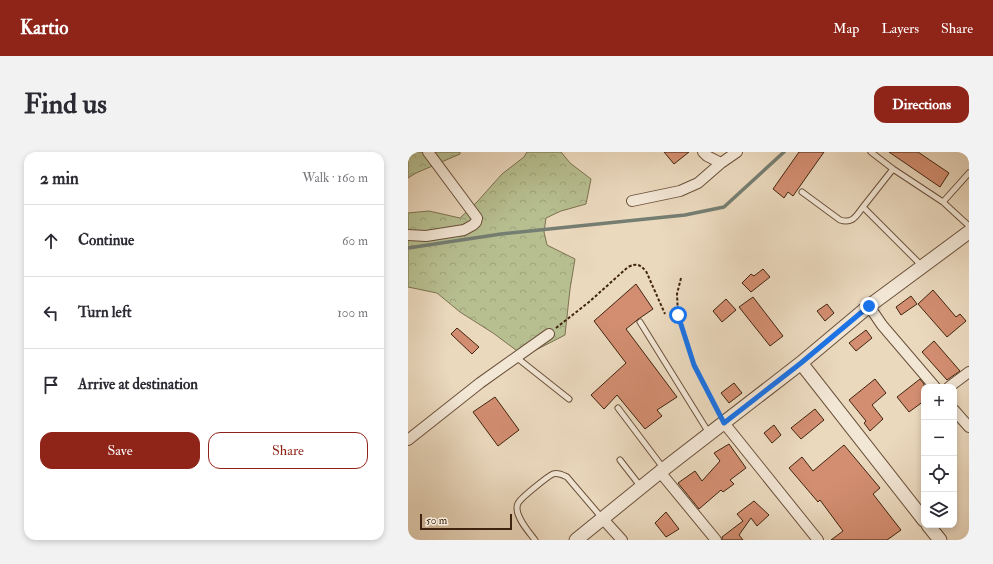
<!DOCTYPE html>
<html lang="en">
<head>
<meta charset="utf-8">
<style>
  body { margin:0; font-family:"IM FELL Double Pica",serif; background:#f2f2f3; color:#2b2b33 }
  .controls { position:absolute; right:12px; bottom:12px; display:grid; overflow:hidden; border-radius:8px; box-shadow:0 2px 6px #0003 }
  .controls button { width:36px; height:36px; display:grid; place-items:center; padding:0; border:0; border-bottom:1px solid #e1e1e2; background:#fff; color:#2b2b33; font:20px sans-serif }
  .scale { position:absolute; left:12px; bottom:10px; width:92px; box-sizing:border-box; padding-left:4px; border:2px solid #40240f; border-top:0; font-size:11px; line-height:14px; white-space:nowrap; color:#40240f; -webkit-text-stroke:3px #f2e6d5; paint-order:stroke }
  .stop { position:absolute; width:12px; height:12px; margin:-9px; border:3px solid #1a73e8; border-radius:50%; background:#fff }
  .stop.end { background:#1a73e8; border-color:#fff; box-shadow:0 1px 4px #0008 }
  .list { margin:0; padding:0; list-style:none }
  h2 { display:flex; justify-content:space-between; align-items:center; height:52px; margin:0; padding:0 16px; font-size:17px }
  h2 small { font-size:13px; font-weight:400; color:#7c7c81 }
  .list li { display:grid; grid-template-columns:26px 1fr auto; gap:12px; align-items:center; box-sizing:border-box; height:72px; padding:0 16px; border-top:1px solid #e1e1e2 }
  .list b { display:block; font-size:15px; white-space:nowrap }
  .list em { font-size:13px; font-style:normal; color:#7c7c81 }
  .actions { display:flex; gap:8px; padding:12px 16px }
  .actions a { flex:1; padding:9px 0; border:1px solid #8f2418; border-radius:12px; text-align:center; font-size:14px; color:#8f2418 }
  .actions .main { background:#8f2418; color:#fff }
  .icon { flex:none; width:22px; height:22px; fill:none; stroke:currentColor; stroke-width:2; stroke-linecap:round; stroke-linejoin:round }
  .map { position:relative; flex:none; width:561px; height:388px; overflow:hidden; border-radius:12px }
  header { display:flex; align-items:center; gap:24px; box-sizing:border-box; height:56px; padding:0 20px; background:#8f2418; color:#fff }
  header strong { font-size:19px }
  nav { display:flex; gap:22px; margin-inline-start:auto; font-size:14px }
  .intro { display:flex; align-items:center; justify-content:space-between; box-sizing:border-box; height:96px; padding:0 24px }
  h1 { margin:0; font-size:28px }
  .button { padding:10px 18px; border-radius:12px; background:#8f2418; color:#fff; font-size:14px; font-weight:700 }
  main { display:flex; gap:24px; padding:0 24px }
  aside { flex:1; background:#fff; border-radius:12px; box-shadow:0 2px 6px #0003 }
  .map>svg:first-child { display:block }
</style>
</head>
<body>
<header>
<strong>Kartio</strong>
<nav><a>Map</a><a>Layers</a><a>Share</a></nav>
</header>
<div class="intro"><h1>Find us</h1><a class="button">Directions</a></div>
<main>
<aside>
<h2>2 min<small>Walk · 160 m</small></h2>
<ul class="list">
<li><svg class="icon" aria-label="ahead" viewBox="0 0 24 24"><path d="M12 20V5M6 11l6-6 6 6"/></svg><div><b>Continue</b></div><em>60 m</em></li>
<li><svg class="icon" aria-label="left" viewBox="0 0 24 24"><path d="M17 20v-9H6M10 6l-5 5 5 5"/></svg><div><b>Turn left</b></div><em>100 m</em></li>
<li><svg class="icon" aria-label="arrive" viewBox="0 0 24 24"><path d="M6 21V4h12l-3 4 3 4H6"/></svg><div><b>Arrive at destination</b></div></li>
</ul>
<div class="actions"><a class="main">Save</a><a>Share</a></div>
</aside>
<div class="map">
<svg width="561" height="388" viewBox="0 0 561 388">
  <defs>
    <pattern id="forest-crowns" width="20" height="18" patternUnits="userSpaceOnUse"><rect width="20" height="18" fill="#b7bf91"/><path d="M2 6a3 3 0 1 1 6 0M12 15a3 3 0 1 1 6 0" fill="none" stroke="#9ea47c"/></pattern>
  </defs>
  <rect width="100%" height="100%" fill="#ebd9be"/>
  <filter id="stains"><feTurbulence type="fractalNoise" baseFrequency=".005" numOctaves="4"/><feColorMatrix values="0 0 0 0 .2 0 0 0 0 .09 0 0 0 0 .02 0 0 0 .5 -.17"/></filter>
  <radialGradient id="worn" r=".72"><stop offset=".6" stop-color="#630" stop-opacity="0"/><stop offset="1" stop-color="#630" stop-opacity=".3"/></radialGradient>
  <path fill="url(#forest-crowns)" stroke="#7c7250" d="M0 0H52V2L8 21 0 26Z
    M119 0H153L162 11 183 27 178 52 153 59 138 66 136 80 139 93 167 107 162 137 157 183 116 204 85 181 52 160 29 141 0 135V61L21 59 52 66 69 50 94 22 116 5Z"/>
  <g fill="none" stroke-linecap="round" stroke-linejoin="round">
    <path stroke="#757e72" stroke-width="3.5" d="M0 96 93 82 277 63 316 55 376 0"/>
  </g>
  <path fill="#d38e71" stroke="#40240f" d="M256 0H281L266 12Z
    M391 0H416L385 44 380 40 376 46 365 37Z
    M481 0H510L541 21 532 35Z
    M355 117 362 125 343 140 334 131 343 122 346 124Z
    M228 132 245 157 232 166 230 167 228 169 218 177 269 245 249 258 254 264 237 277 209 243 196 257 183 243 218 211 186 169Z
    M525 138 548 165 552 162 558 169 539 185 510 152Z
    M503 144 509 152 493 163 488 155Z
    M345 145 375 184 362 194 331 155Z
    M318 147 328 158 314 170 305 159Z
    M419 152 426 161 417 169 409 159Z
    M49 176 71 195 64 202 43 182Z
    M458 178 464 186 448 199 441 191Z
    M526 189 552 219 539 228 514 200Z
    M467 227 478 241 464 253 475 267 462 279 456 271 458 269 441 248Z
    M512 227 516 232V249L501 260 489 245Z
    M326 231 334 241 321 251 313 241Z
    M87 245 111 278 90 294 65 260Z
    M407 257 416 268 393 287 383 276Z
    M366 273 373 283 364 291 356 281Z
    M321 292 338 316 322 328 326 332 315 340 313 338 291 357 270 331 287 319 294 329 312 309 306 301Z
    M436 293 472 336 465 342 493 378 479 388H423L435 379 412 348 410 350 381 316 394 305 405 319Z
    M346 349 361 363 349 374 343 366 331 383 335 388H314V385L335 369 329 362Z
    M258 360 271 377 258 385 247 371Z"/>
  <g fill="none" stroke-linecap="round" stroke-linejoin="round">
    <g stroke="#6b513b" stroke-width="7">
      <path id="service" d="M463 0 485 17
        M394 40 432 68C445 72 448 64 455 55
        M535 50 561 21
        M514 114 455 55 485 17 535 50 561 74
        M232 170 301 281
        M108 205 161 247
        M210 256 256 317
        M212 308 233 335
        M127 388C121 380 109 367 109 356 109 354 110 351 111 350 113 346 140 324 145 322 150 320 155 323 159 325L194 366"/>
    </g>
    <g stroke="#6b513b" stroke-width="12">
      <path id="minor" d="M295 0 299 4 313 11 329 0
        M224 49 272 39 290 31 313 11
        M0 83 18 84 56 78 65 73 68 70 69 66 20 0
        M461 154 474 173 527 235
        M541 235 561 220
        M546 258 561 275
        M316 271 410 388
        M0 288 72 231 141 182
        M252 320 308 388
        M195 367 214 388"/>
    </g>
    <g stroke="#6b513b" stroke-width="15">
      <path id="tertiary" d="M393 211 516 368
        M520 373 532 388
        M168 388 252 320 393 211 461 154 561 80"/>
    </g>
    <path stroke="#40240f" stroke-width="2" stroke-dasharray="3 2" stroke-linecap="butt" d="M273 126 269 142 270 163 286 213 310 260
      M148 176 181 150 220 115C229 111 231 112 238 119L257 162"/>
    <use href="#service" stroke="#f2e6d5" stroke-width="5"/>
    <use href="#minor" stroke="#f2e6d5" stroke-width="10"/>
    <use href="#tertiary" stroke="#f2e6d5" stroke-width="13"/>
  </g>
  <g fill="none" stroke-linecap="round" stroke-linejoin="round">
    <path stroke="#1a73e8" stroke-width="5" d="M270 163 286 213 316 271 393 211 461 154"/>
  </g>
  <rect width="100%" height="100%" filter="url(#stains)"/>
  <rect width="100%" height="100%" fill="url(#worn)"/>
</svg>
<div class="controls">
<button>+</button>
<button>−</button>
<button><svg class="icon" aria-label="locate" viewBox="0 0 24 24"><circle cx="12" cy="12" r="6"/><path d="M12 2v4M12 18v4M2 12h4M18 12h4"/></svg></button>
<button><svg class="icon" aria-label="layers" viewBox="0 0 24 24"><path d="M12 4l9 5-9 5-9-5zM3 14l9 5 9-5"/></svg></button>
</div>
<div class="scale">50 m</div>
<div class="stop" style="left:270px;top:163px"></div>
<div class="stop end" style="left:461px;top:154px"></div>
</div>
</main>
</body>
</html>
